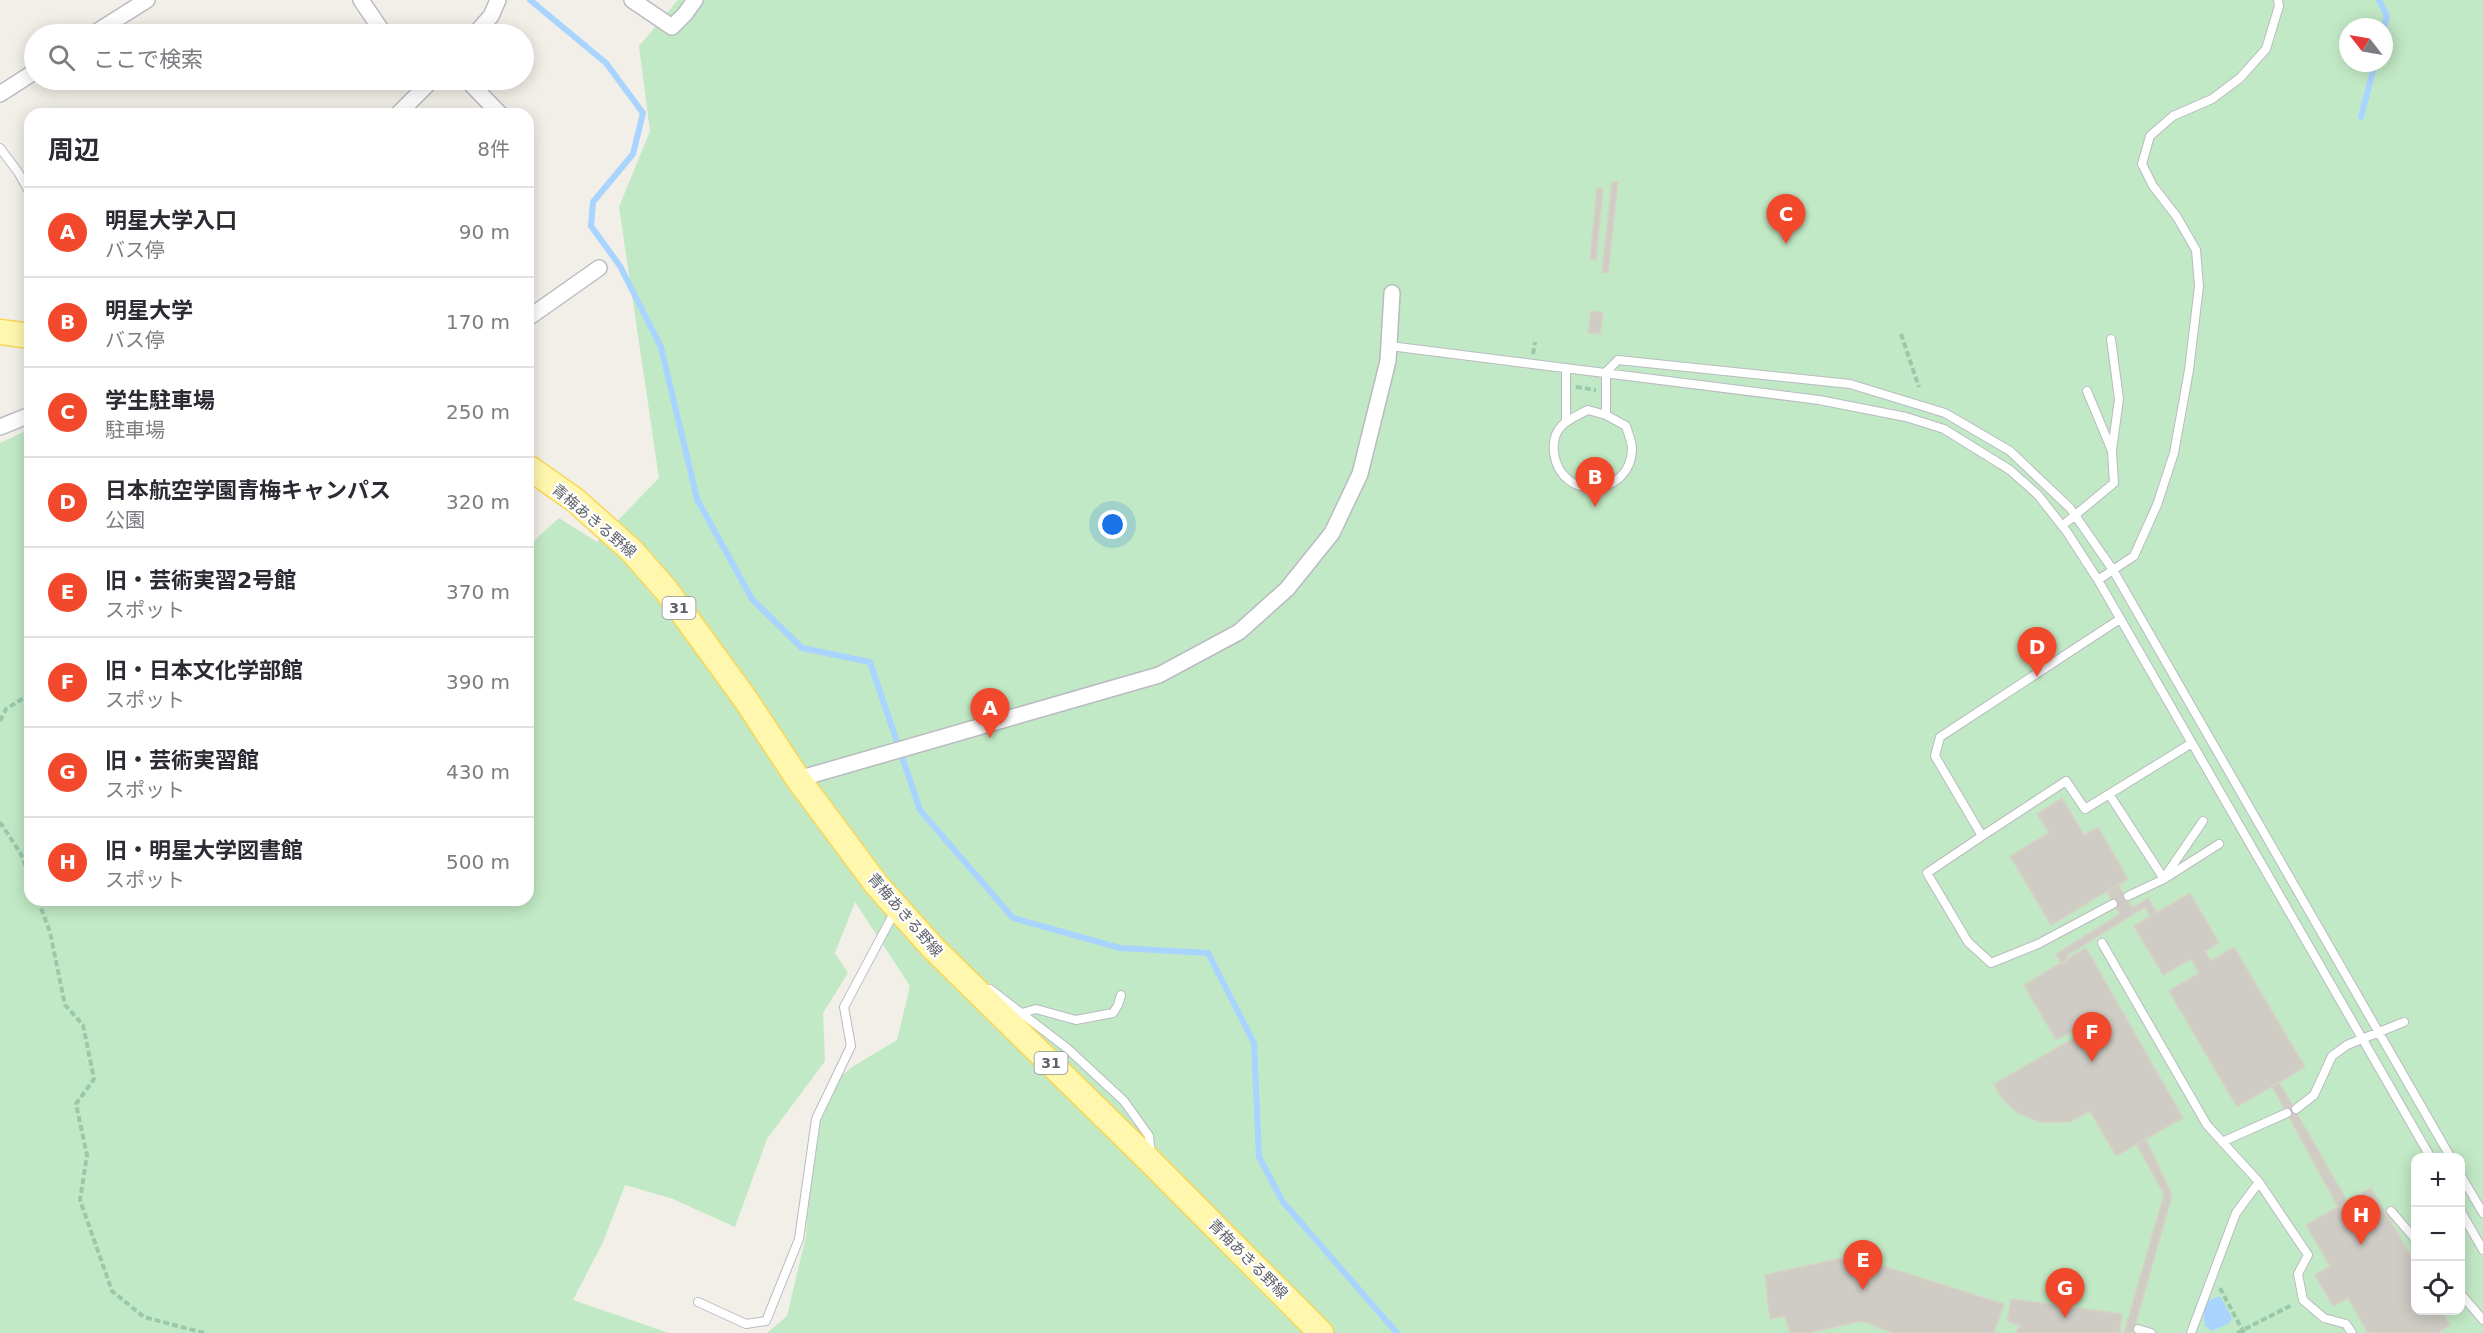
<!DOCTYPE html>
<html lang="ja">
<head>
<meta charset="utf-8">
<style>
  body { margin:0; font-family:"DejaVu Sans","Noto Sans JP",sans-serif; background:#f7f7f7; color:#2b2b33 }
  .controls { position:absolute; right:18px; bottom:18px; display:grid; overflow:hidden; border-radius:12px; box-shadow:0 3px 15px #0003 }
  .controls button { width:54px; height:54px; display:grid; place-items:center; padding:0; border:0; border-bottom:2px solid #e1e1e2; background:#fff; color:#2b2b33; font:30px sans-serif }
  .compass { position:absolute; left:2339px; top:18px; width:54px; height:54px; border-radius:50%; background:#fff; box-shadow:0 3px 15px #0003; rotate:301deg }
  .you { position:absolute; left:1113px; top:525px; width:21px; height:21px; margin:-15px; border:4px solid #fff; border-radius:50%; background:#1a73e8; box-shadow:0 0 0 9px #1a73e833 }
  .badge { display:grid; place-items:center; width:39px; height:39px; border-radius:50%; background:#f2482b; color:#fff; font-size:20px; font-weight:700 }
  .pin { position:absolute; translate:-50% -50px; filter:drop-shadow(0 2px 3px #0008) }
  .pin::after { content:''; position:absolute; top:32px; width:21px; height:18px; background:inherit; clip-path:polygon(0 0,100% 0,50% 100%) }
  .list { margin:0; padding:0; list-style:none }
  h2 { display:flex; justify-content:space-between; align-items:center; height:78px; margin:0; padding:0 24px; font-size:26px }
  h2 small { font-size:20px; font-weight:400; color:#7c7c81 }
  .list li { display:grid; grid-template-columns:39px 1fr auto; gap:18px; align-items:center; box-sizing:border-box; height:90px; padding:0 24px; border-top:2px solid #e1e1e2 }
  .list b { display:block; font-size:22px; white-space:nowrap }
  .list p { margin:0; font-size:20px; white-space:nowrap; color:#7c7c81 }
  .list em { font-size:20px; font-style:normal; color:#7c7c81 }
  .icon { flex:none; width:33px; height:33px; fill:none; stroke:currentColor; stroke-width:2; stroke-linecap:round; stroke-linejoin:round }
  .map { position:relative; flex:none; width:2483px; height:1333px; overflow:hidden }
  .search { position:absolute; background:#fff; box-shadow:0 3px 15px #0003; left:24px; top:24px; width:510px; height:66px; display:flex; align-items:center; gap:15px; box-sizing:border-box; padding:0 21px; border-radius:33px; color:#7c7c81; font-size:22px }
  .panel { position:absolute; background:#fff; box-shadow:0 3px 15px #0003; left:24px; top:108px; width:510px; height:798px; border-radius:18px }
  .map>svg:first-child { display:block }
</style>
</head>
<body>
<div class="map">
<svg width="2483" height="1333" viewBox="0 0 2483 1333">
  <rect width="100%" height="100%" fill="#f1efe7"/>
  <path fill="#c2e9c5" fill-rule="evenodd" d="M678 0H2483V1333H767L787 1316 806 1236 810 1147 832 1084 852 1067 897 1040 910 986 855 902 835 953 848 973 823 1013 825 1061 767 1139 735 1227 673 1199 625 1185 603 1242 573 1300 669 1333H0V443L30 429V900H528V546L559 518 597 542 659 478 619 207 650 131 639 46ZM2348 27H2384V63H2348ZM2416 1158H2460V1310H2416Z"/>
  <path fill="#a8d4ff" d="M2220 1296 2232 1318 2230 1323 2212 1331 2205 1326 2202 1303Z"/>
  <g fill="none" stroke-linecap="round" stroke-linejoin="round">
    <path stroke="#a8d4ff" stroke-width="6" d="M530 0 606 63 643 113 633 154 593 202 591 226 620 266 661 347 697 499 752 599 802 648 870 662 920 810 1013 918 1120 948 1208 953 1254 1043 1259 1157 1283 1202 1397 1333
      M2379 0 2387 16 2384 27
      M2361 117 2375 63"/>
  </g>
  <path fill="#ceccc5" stroke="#d6d2c4" stroke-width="1.5" d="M1612 182H1618L1608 273 1602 272Z
    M1597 188 1603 189 1596 260 1590 259Z
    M1591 311 1603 313 1600 334 1588 333Z
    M2062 798 2084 835 2098 827 2128 879 2051 925 2010 856 2049 833 2037 814Z
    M2118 885 2133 908 2148 898 2157 913 2150 917 2145 907 2066 956 2069 960 2062 964 2056 954 2120 914 2107 892Z
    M2190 893 2219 943 2205 951 2211 961 2234 947 2305 1067 2237 1107 2169 991 2199 973 2191 959 2163 975 2134 926Z
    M2086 948 2183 1118 2116 1156 2090 1111 2070 1122H2040L2018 1113 2003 1100 1994 1084 2076 1037 2073 1031 2056 1040 2024 985Z
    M2279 1082 2347 1201 2338 1207 2272 1086Z
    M2146 1139 2172 1195 2133 1333H2124L2164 1194 2137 1145Z
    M2371 1188 2416 1265V1310H2441L2450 1325 2437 1333H2368L2348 1298 2333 1306 2315 1275 2330 1266 2306 1225Z
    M1851 1256 2004 1304 1994 1333H1893L1862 1321 1808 1333H1790L1785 1316 1770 1319 1765 1275Z
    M2011 1299 2122 1314 2120 1333H2016L2020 1326 2007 1321Z"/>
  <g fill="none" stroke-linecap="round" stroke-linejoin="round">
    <g stroke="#b9bbc1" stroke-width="10">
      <path id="lane" d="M0 148 18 172 30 193
        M2111 339 2119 399 2112 450
        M1390 346 1819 400 1906 417 1944 429 2010 470 2038 495 2067 532 2098 580 2431 1158
        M1588 410 1606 415 1626 426C1628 433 1632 442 1632 449 1631 497 1561 503 1554 453 1551 427 1567 420 1588 410Z
        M1606 415V372L1618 360 1850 384 1945 413 2010 451 2070 508 2113 570 2451 1158
        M1566 420V368
        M2062 526 2114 483 2112 451 2087 391
        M2098 580 2134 556 2157 505 2174 453 2189 370 2199 286 2196 250 2177 217 2153 186 2142 164 2150 136 2173 116 2212 99 2240 78 2266 49 2279 6 2278 0
        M2120 619 1940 737 1935 756 1982 836 2066 781 2085 809 2192 743
        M2109 794 2164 879
        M1982 836 1927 873 1968 942 1991 963 2038 944 2113 904
        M2166 875 2203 821
        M2128 896 2164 879 2219 844
        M2102 943 2207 1125 2259 1182 2308 1255 2298 1274 2303 1300 2324 1318 2346 1324 2352 1333
        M990 989 1068 1049 1124 1101 1149 1136 1151 1155
        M1022 1013 1036 1009 1076 1020 1113 1013 1118 1005 1121 995
        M2296 1109 2314 1095 2332 1056 2347 1045 2404 1022
        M2222 1142 2287 1113
        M2460 1174 2483 1213
        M2460 1210 2483 1250
        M2391 1211 2416 1240
        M2460 1293 2483 1320
        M698 1302 746 1324 766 1321 799 1239 816 1119 851 1046 844 1007 895 911
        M2138 1329 2151 1333
        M2191 1333 2236 1213 2259 1182"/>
    </g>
    <g stroke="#b9bbc1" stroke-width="18">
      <path id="street" d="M361 0 384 34
        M632 0 672 27 685 14 695 0
        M93 34 147 0
        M475 34 491 16 498 0
        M467 80 500 114
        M0 94 34 72
        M398 114 432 80
        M528 318 599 268
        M0 427 30 415
        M798 779 1159 675 1239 632 1287 589 1332 533 1360 474 1388 361 1392 293"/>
    </g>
    <g stroke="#f9d658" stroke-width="27">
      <path id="primary" d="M0 332 30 336
        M528 467 575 500 632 551 666 590 746 700 798 779 876 884 933 948 1152 1163 1321 1333"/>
    </g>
    <path stroke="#99c8aa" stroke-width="4" stroke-dasharray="6 3" stroke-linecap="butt" d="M1901 334 1919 387
      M1533 354 1535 342
      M1576 387 1596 390
      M0 721 6 709 30 694
      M0 822 21 854 30 878
      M38 900 50 932 65 1005 83 1025 94 1079 76 1104 87 1155 80 1200 112 1291 144 1317 204 1333
      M2220 1288 2244 1333
      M2237 1333 2292 1305"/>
    <use href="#lane" stroke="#fff" stroke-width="8"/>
    <use href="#street" stroke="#fff" stroke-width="15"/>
    <use href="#primary" stroke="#fff7ad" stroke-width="24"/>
  </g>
  <g text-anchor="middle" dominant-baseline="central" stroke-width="4.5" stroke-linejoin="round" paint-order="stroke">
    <g fill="#fff" stroke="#8e9095" stroke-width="1.5">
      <rect x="662.5" y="597" width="33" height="22" rx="4.5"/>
      <rect x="1034.5" y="1052" width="33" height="22" rx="4.5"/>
    </g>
    <g font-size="14" font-weight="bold" fill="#5e6168">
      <text x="679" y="608">31</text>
      <text x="1051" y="1063">31</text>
    </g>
    <g font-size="15" fill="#5e6168" stroke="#fff">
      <text transform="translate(594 521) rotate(40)">青梅あきる野線</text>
      <text transform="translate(905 915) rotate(49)">青梅あきる野線</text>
      <text transform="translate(1248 1259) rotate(45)">青梅あきる野線</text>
    </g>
  </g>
</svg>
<div class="controls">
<button>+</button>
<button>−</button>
<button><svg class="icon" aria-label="locate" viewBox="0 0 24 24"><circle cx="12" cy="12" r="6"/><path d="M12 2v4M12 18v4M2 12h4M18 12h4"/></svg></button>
</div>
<svg class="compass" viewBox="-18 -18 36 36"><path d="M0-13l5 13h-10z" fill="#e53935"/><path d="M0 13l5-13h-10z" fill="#7c7c81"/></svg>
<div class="you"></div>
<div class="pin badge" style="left:990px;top:738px">A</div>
<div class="pin badge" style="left:1595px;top:507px">B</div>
<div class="pin badge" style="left:1786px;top:244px">C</div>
<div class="pin badge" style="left:2037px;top:677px">D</div>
<div class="pin badge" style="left:1863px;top:1290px">E</div>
<div class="pin badge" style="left:2092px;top:1062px">F</div>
<div class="pin badge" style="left:2065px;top:1318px">G</div>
<div class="pin badge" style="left:2361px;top:1245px">H</div>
<div class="search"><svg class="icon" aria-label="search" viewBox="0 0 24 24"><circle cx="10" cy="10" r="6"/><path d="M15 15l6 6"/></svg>ここで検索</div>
<section class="panel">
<h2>周辺<small>8件</small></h2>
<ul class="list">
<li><span class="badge">A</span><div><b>明星大学入口</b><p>バス停</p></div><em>90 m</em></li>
<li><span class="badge">B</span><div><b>明星大学</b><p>バス停</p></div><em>170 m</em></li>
<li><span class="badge">C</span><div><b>学生駐車場</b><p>駐車場</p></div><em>250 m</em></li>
<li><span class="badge">D</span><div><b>日本航空学園青梅キャンパス</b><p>公園</p></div><em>320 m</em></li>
<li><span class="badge">E</span><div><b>旧・芸術実習2号館</b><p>スポット</p></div><em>370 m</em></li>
<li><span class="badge">F</span><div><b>旧・日本文化学部館</b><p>スポット</p></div><em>390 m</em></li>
<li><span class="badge">G</span><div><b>旧・芸術実習館</b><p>スポット</p></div><em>430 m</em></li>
<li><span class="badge">H</span><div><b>旧・明星大学図書館</b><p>スポット</p></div><em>500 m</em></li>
</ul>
</section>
</div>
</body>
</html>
